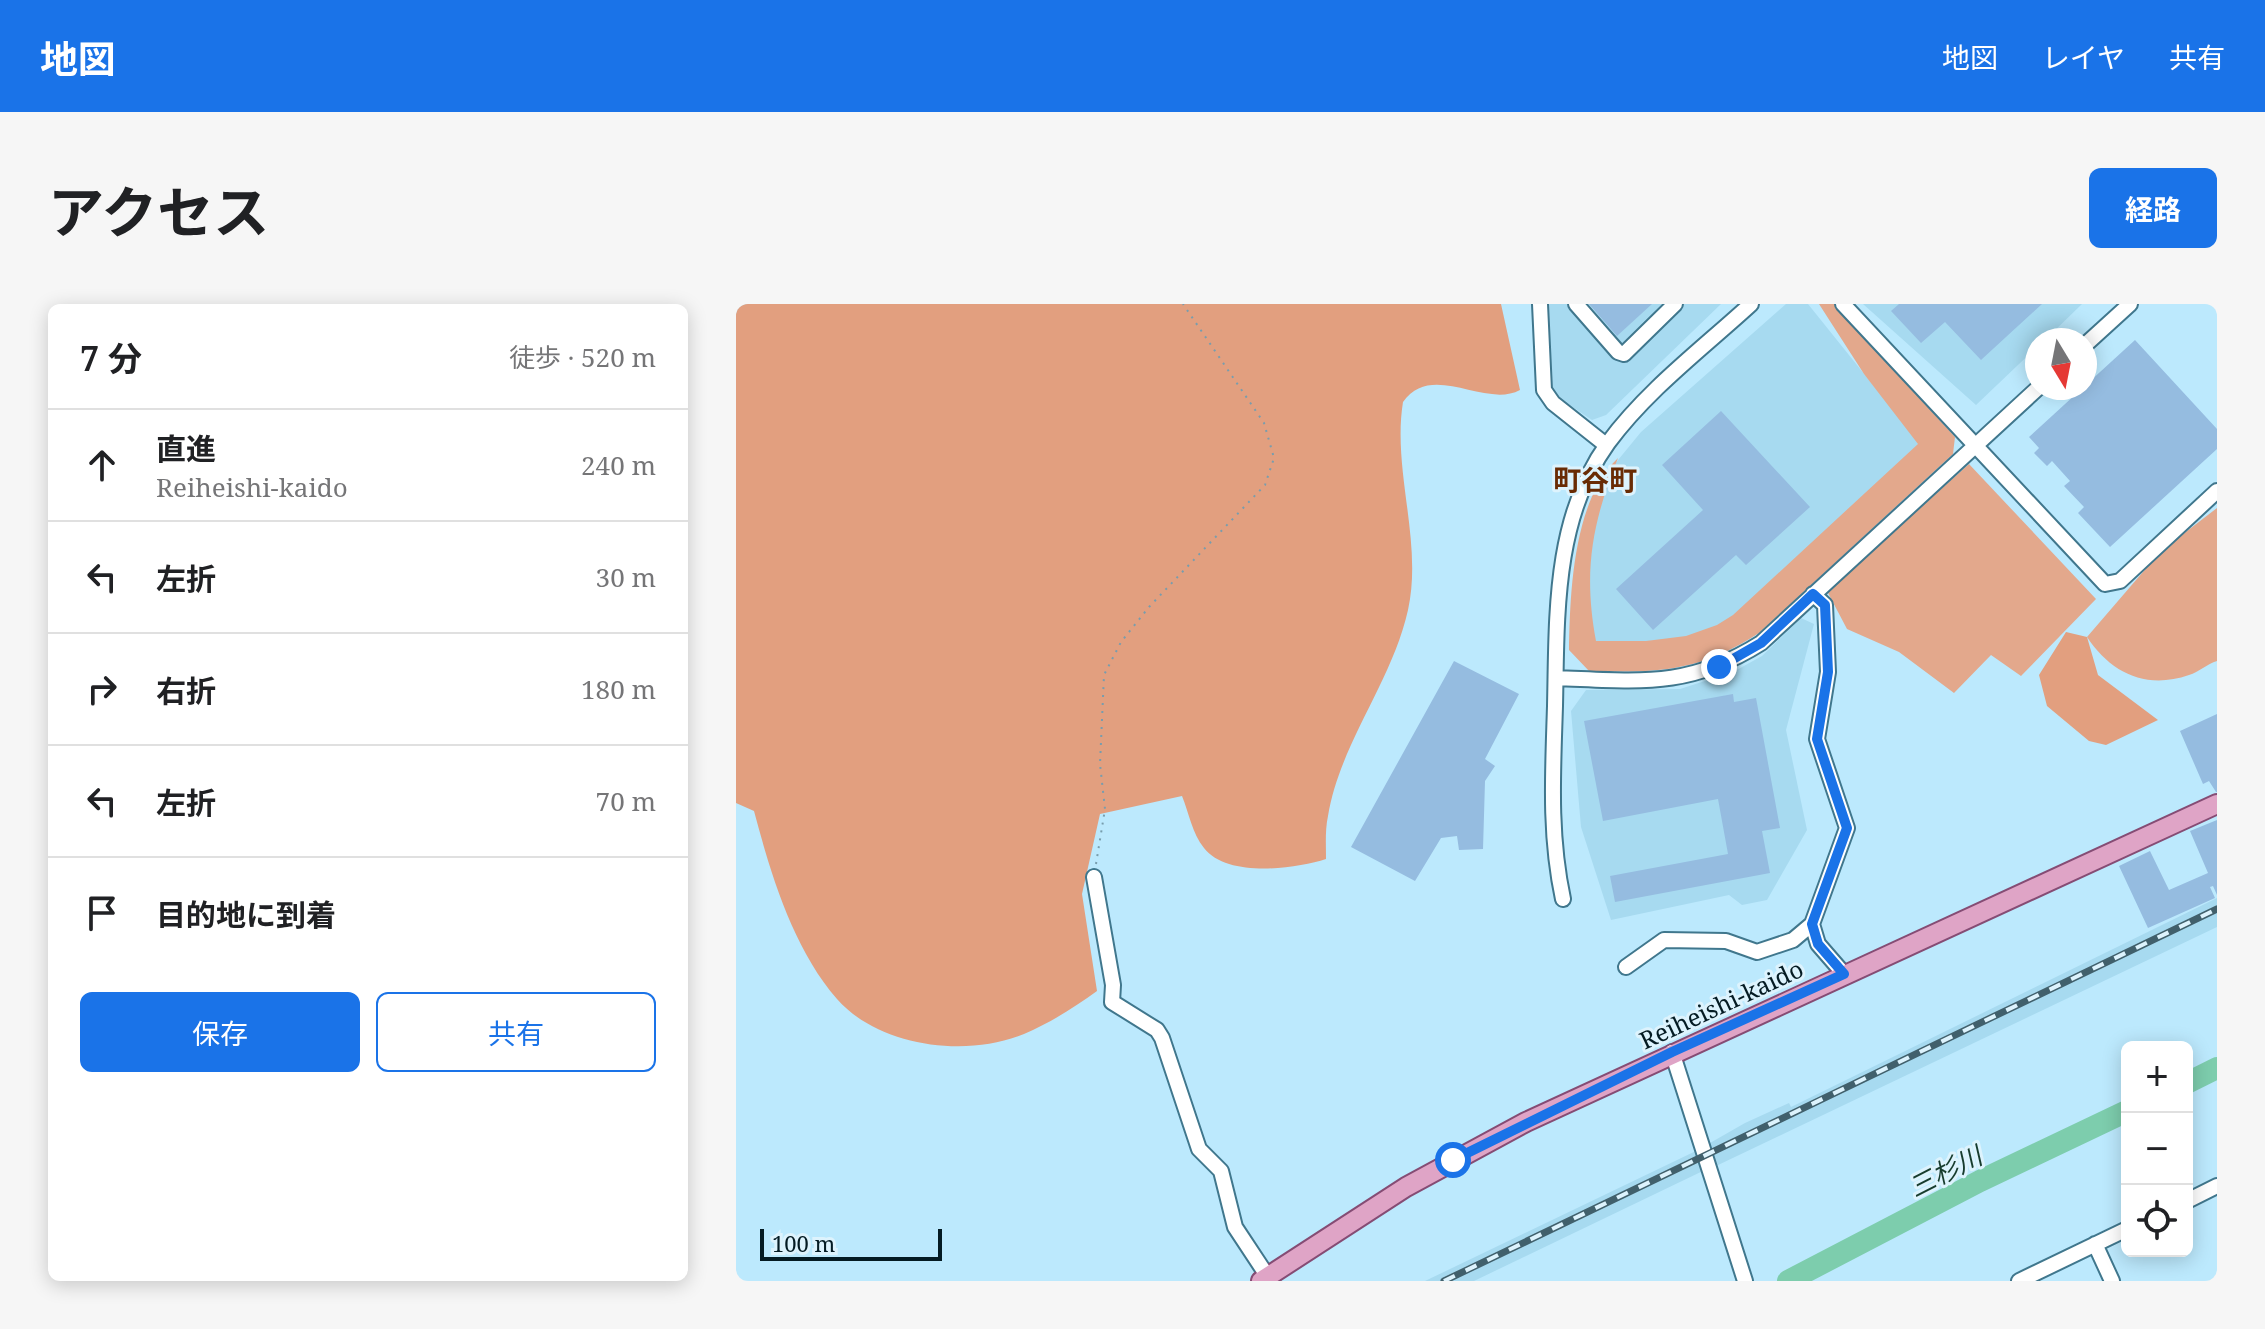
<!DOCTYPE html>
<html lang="ja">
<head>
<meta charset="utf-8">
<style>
  body { margin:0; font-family:"Noto Serif","Noto Sans JP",serif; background:#f6f6f6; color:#202124 }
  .controls { position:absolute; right:24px; bottom:24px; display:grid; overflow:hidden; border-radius:12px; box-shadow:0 4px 20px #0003 }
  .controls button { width:72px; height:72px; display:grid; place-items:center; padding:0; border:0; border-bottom:2px solid #e0e0e0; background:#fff; color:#202124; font:40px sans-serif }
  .compass { position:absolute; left:1289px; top:24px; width:72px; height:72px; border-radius:50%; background:#fff; box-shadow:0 4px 20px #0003; rotate:170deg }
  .scale { position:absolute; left:24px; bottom:20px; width:182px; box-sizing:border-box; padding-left:8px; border:4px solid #041b23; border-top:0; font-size:22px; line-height:28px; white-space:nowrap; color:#041b23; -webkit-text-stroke:6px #ddf3fd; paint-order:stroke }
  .stop { position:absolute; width:24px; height:24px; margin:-18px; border:6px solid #1a73e8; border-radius:50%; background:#fff }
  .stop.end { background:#1a73e8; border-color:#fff; box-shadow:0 2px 8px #0008 }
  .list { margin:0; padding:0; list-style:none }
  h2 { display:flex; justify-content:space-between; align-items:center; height:104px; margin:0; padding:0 32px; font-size:34px }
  h2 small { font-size:26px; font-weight:400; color:#757577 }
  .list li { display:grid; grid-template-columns:52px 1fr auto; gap:24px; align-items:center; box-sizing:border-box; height:112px; padding:0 32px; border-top:2px solid #e0e0e0 }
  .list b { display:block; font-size:30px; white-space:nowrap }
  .list p { margin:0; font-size:26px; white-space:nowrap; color:#757577 }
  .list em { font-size:26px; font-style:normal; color:#757577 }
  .actions { display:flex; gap:16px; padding:24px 32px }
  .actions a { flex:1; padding:18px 0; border:2px solid #1a73e8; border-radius:12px; text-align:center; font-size:28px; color:#1a73e8 }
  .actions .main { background:#1a73e8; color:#fff }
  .icon { flex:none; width:44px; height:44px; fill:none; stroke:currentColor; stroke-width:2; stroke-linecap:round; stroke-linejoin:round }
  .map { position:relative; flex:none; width:1481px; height:977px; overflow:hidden; border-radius:12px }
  header { display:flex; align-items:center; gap:48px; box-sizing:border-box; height:112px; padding:0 40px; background:#1a73e8; color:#fff }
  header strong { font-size:38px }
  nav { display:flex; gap:44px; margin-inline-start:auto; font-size:28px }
  .intro { display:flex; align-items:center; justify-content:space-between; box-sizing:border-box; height:192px; padding:0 48px }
  h1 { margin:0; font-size:56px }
  .button { padding:20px 36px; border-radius:12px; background:#1a73e8; color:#fff; font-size:28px; font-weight:700 }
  main { display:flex; gap:48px; padding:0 48px }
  aside { flex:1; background:#fff; border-radius:12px; box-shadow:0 4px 20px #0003 }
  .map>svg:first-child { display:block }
</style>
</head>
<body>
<header>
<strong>地図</strong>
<nav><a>地図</a><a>レイヤ</a><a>共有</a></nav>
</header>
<div class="intro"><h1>アクセス</h1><a class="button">経路</a></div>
<main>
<aside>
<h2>7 分<small>徒歩 · 520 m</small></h2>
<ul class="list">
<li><svg class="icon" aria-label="ahead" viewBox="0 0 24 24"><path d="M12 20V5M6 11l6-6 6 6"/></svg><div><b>直進</b><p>Reiheishi-kaido</p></div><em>240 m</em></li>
<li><svg class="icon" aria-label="left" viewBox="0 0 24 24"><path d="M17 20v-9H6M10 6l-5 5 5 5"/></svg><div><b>左折</b></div><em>30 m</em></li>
<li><svg class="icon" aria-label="right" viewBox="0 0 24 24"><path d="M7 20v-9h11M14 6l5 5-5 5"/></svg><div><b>右折</b></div><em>180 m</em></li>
<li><svg class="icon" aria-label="left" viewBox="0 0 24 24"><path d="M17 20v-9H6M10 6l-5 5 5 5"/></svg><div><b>左折</b></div><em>70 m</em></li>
<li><svg class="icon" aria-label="arrive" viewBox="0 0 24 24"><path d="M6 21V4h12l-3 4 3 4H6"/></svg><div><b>目的地に到着</b></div></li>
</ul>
<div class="actions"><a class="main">保存</a><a>共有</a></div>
</aside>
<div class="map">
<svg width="1481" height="977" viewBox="0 0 1481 977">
  <rect width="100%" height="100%" fill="#bce9fd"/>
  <path fill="#a7daf0" d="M812 0H985L870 111 856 116 826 96 817 85 812 70Z
    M1050 0H1072L1186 142 993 316 959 333 858 342 848 282 853 228 873 167 905 128Z
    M1127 0H1346L1309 36H1301V43L1240 101Z
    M1065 314 1078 320 1050 426 1071 526 1031 596 1006 601 993 591 875 616 845 523 835 407 850 386 944 385 997 368 1026 352Z
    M1481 594V623L980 862 974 839 1009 819 1053 799 1055 803Z
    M964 845 971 865 738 977H689Z"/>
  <path fill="#e3a88c" d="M1083 0H1098L1219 133 1217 150 1023 329C963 368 922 369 853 367L833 346C834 289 837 196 882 154 856 219 847 267 860 337H910L950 332 981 321 997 311 1182 140 1128 70Z
    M1233 160 1360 295 1285 372 1255 351 1218 389 1163 348 1111 325 1091 287Z
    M1481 204V357C1471 360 1463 368 1453 371 1410 386 1375 369 1351 333L1425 247Z"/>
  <path fill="#e29f7f" d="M0 0H765L784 86C749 105 696 57 667 98 656 166 687 238 672 306 656 378 604 439 592 512 589 526 590 541 590 555 559 565 491 574 468 544 456 529 453 509 446 492L364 510 346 590 361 687C339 703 314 719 288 730 231 754 143 743 101 695 57 644 35 571 18 507L0 499Z
    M1330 328 1351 333 1362 371 1422 416 1370 441 1353 437 1311 402 1303 371Z"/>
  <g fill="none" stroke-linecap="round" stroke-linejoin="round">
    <path stroke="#7dcdad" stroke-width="22" d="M1451 779 1481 764
      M1052 977 1244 877 1391 807"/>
  </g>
  <path fill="#95bce0" d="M853 0H916L881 32Z
    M1163 0H1306L1245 56 1209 18 1185 39 1155 7Z
    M1399 36 1481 125V145L1374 243 1342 209 1348 203 1328 182 1334 177 1316 157 1311 162 1298 149 1303 144 1293 133Z
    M985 107 1074 203 1010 261 1000 251 917 326 880 285 967 206 926 161Z
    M718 357 783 390 749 455 759 462 749 477 747 545 723 546 721 532 705 534 679 577 615 543Z
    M997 390 998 398 1020 394 1044 524 1026 527 1034 569 879 598 874 572 992 550 982 495 867 517 848 417Z
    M1481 410V488H1480L1473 477 1467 480 1444 427Z
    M1481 516V591L1477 582 1474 583 1479 594 1412 624 1383 562 1414 547 1433 586 1472 569 1454 527Z"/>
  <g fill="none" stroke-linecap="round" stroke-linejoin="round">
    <g stroke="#40778d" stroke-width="18">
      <path id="minor" d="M804 0 808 86 817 99 870 141
        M840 0 882 48 888 50 939 0
        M1107 0 1369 280 1384 277 1481 187
        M1349 41 1394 0
        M1077 290 1089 301 1092 368 1081 435 1111 524 1076 620 1082 640 1108 670
        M820 374C902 377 952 385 1025 339L1302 84
        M358 573 377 681 376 698 421 726 426 734 463 845 485 867 499 923 532 973
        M827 595C813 530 817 468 819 402 821 313 817 215 872 139 911 86 967 44 1015 0
        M890 663 928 636 990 637 1021 648 1057 636 1076 620
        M936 748 1009 977
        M1451 897 1481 882
        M1359 940 1376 977
        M1283 977 1391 925"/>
    </g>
    <g stroke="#854c74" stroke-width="22">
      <path id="major" d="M525 977 670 883 790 818 1481 500"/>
    </g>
    <path stroke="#789dad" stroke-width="2" stroke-dasharray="2 6" stroke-linecap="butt" d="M360 560 369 505 364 460 368 371 385 338 413 303 529 181 538 154 528 119 447 0"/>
    <use href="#minor" stroke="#fff" stroke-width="14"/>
    <use href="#major" stroke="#dfa4c6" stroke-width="18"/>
    <g stroke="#41606c" stroke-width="7">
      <path id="rail" d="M708 977 1481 605"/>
    </g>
    <use href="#rail" stroke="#ddf3fd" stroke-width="4" stroke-dasharray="12" stroke-linecap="butt"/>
  </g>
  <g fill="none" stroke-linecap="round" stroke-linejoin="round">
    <path stroke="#1a73e8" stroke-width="10" d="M717 856 936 748 1108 670 1082 640 1076 620 1111 524 1081 435 1092 368 1089 301 1077 290 1025 339 983 363"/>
  </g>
  <g text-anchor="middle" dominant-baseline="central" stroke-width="6" stroke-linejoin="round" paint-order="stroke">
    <g font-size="24" fill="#041b23" stroke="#ddf3fd">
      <text transform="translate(985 700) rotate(-25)">Reiheishi-kaido</text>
    </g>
    <g font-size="26" font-style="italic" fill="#173c2e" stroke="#ddf3fd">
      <text transform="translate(1209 867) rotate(-27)">三杉川</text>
    </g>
    <g font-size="28" font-weight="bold" fill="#692b04" stroke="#ddf3fd">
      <text x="859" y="175">町谷町</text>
    </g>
  </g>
</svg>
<div class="controls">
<button>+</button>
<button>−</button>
<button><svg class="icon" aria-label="locate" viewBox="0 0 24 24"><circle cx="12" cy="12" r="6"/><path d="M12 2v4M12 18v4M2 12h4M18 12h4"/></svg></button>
</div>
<svg class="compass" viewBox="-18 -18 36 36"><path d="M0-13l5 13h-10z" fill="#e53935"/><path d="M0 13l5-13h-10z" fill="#757577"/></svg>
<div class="scale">100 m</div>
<div class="stop" style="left:717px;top:856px"></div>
<div class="stop end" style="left:983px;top:363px"></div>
</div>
</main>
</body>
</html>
